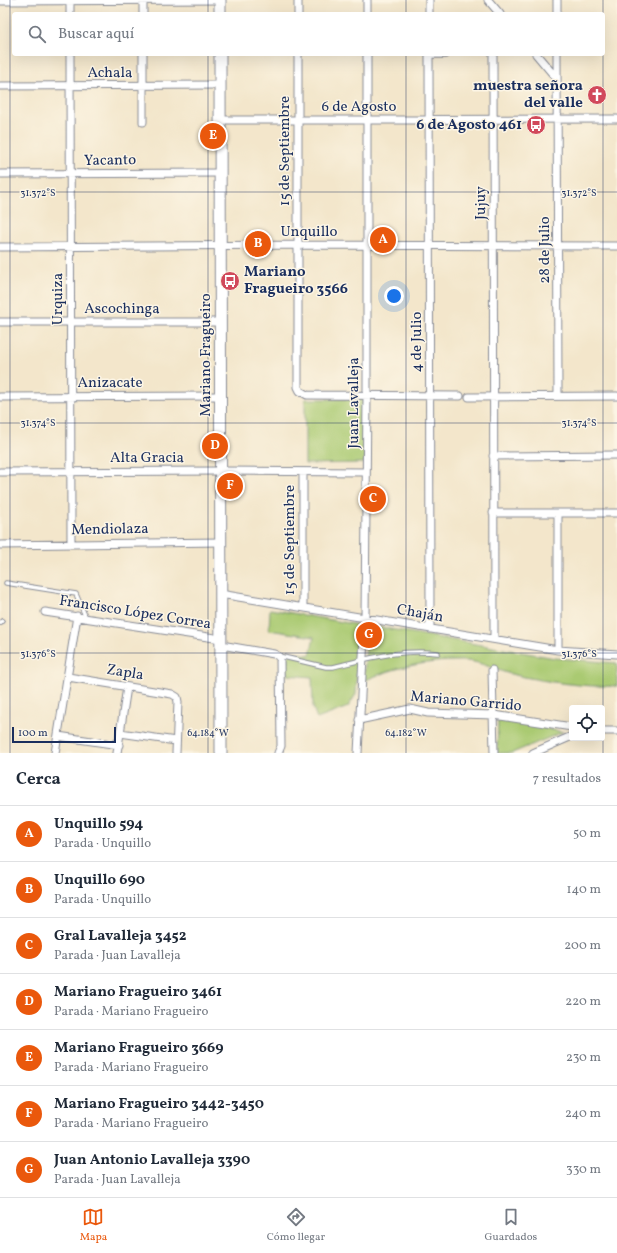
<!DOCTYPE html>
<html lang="es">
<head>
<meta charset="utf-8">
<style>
  body { margin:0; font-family:Vollkorn,serif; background:#f6f6f7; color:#1f2937 }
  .controls { position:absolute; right:12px; bottom:12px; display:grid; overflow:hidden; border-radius:4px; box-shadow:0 4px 16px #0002 }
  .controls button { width:36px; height:36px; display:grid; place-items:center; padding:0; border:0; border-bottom:1px solid #e0e1e3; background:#fff; color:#1f2937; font:20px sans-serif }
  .scale { position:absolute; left:12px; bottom:10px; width:104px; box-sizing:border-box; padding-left:4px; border:2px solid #1b2f5e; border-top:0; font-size:11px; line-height:14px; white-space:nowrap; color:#1b2f5e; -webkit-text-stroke:3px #fcf5e5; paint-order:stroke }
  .you { position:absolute; left:394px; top:296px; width:14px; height:14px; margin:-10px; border:3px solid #fff; border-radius:50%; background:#1a73e8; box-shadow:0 0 0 6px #1a73e833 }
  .badge { display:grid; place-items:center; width:26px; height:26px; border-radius:50%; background:#ea580c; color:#fff; font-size:13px; font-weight:700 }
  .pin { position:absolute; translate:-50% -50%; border:2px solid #fff; box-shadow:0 1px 4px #0006 }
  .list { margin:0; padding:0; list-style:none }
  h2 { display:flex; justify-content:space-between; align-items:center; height:52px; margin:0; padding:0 16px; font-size:17px }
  h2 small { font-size:13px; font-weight:400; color:#747a83 }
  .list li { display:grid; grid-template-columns:26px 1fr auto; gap:12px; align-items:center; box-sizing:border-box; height:56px; padding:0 16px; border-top:1px solid #e0e1e3 }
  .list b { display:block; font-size:15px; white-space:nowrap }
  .list p { margin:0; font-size:13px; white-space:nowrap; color:#747a83 }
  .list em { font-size:13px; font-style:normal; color:#747a83 }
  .icon { flex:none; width:22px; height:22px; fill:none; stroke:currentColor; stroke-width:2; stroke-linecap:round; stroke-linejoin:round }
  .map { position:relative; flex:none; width:617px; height:753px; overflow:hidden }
  .search { position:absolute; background:#fff; box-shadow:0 4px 16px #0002; left:12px; right:12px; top:12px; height:44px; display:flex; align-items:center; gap:10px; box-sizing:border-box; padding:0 14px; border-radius:4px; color:#747a83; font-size:15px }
  .sheet { height:444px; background:#fff }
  nav { display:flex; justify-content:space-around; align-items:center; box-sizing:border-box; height:56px; border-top:1px solid #e0e1e3; background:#fff; font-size:11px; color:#747a83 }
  nav a { display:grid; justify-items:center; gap:2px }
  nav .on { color:#ea580c }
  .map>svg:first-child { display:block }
</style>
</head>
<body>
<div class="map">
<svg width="617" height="753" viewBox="0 0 617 753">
  <rect width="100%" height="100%" fill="#fcf5e5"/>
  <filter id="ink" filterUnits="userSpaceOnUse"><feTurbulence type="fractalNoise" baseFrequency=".025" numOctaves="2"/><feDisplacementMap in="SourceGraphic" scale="8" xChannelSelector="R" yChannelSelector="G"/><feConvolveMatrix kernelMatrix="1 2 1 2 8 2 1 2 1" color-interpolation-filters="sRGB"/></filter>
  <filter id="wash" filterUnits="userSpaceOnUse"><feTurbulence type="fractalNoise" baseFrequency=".012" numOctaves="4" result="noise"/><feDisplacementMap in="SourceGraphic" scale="16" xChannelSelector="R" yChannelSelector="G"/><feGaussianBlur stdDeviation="0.9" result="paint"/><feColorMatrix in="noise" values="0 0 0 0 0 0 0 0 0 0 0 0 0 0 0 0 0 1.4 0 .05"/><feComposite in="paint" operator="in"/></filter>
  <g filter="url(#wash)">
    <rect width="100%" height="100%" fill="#f3e6cb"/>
    <path fill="#aaca72" stroke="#627c68" d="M305 399H364L365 463 305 464Z
      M270 609 359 625 356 694 348 707 317 719 313 707 312 677 287 675V652L310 655 314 637 269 630Z
      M367 625 555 658 617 663V686C589 688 539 681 511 674 497 671 482 662 467 661 433 660 395 666 364 681Z
      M498 719 563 732 512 753H497Z"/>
  </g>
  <g filter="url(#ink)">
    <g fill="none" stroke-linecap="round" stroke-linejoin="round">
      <g stroke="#878a94" stroke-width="5.5">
        <path id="lane" d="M429 56H446
          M6 583 76 594 86 618
          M0 623 2 621
          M279 656 326 667H333C370 658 399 649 438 653"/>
      </g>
      <g stroke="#878a94" stroke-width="9">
        <path id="street" d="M70 0V14
          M143 0V14
          M298 0V14
          M367 0V14
          M429 0V14
          M488 0 500 14
          M557 0V14
          M0 1 220 0
          M70 54 71 544
          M143 54V122
          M298 54V387L300 391 307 395 460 396
          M429 54 430 629
          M493 54 494 638
          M536 54 557 79
          M557 54 558 396
          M0 86 220 85
          M220 120 617 119
          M0 174 220 173
          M0 247 298 245 617 246
          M0 322H220
          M0 397 220 396
          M469 397 617 396
          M493 456 617 455
          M0 472 221 471 366 472
          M303 472V607
          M493 513H617
          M0 545 221 542
          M220 594 558 650 617 654
          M45 612 221 639
          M227 646 274 654 278 656 280 659 281 746 278 753
          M558 650V513
          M492 670 494 753
          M68 677 172 694 177 697 178 702 176 753
          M359 720 410 709 428 713 494 715 572 727
          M602 731H617
          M120 733 176 741
          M58 736 119 745
          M55 753 77 616
          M117 753 127 687
          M358 753 365 618 367 396V54
          M533 753 572 736"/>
      </g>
      <g stroke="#878a94" stroke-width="13">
        <path id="secondary" d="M220 0V14
          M220 54 221 753"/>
      </g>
      <use href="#lane" stroke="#fff" stroke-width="3.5"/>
      <use href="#street" stroke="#fff" stroke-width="7"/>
      <use href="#secondary" stroke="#fff" stroke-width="11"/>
    </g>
  </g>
  <path fill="none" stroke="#1b2f5e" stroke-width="1" stroke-opacity="0.45" d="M10 0V753M208 0V14M406 0V14M603 0V753M208 54V753M406 54V753M0 192H617M0 423H617M0 653H617"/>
  <defs>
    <g id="church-disc" transform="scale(1)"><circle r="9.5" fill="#d1495b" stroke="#fcf5e5"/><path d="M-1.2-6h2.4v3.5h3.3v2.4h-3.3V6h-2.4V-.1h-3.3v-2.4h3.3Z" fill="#fff"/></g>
    <g id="bus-disc" transform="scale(1)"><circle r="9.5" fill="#d1495b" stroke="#fcf5e5"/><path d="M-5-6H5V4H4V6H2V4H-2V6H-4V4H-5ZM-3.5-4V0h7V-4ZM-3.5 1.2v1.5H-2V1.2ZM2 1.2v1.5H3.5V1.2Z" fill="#fff"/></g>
  </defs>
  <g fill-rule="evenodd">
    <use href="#church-disc" x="597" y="95"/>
    <use href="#bus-disc" x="536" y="125"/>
    <use href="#bus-disc" x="230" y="281"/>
  </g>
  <g text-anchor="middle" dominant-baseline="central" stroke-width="3" stroke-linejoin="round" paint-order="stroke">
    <g font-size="15" fill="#1b2f5e" stroke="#fcf5e5">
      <text x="110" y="73">Achala</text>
      <text x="359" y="107">6 de Agosto</text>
      <text transform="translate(285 151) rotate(-90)">15 de Septiembre</text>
      <text transform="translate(110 161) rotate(-1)">Yacanto</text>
      <text transform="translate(481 203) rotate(-90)">Jujuy</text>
      <text x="309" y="232">Unquillo</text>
      <text transform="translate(545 250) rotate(-90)">28 de Julio</text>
      <text transform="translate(58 299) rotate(-90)">Urquiza</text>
      <text x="122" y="309">Ascochinga</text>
      <text transform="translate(417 342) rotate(-90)">4 de Julio</text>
      <text transform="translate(206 355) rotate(-90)">Mariano Fragueiro</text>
      <text x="110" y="383">Anizacate</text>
      <text transform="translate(354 403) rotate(-90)">Juan Lavalleja</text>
      <text x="147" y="458">Alta Gracia</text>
      <text transform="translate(110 530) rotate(-1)">Mendiolaza</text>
      <text transform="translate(290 540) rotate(-90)">15 de Septiembre</text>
      <text transform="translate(135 613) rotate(9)">Francisco López Correa</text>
      <text transform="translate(420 614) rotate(10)">Chaján</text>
      <text transform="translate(125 673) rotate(9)">Zapla</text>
      <text transform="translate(466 702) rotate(5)">Mariano Garrido</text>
    </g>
    <g font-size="15" font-weight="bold" fill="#1b2f5e" stroke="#fcf5e5" text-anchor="end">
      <text x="583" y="86">muestra señora<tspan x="583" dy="17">del valle</tspan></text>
      <text x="522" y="125">6 de Agosto 461</text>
      <text x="244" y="272" text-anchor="start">Mariano<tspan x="244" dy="17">Fragueiro 3566</tspan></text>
    </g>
  </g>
  <g font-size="10" text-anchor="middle" fill="#1b2f5e" stroke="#fcf5e5" stroke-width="3" stroke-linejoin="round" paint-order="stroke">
    <text x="38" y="196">31.372°S</text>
    <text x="579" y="196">31.372°S</text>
    <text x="38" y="426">31.374°S</text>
    <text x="579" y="426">31.374°S</text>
    <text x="38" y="657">31.376°S</text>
    <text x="579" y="657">31.376°S</text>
    <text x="208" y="736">64.184°W</text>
    <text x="406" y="736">64.182°W</text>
  </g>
</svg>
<div class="controls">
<button><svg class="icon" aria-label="locate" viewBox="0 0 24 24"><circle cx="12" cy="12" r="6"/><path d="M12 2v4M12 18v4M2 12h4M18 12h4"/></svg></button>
</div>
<div class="scale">100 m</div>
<div class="you"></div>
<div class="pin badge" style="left:383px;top:240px">A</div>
<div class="pin badge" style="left:258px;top:244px">B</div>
<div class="pin badge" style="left:373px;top:499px">C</div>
<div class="pin badge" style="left:215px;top:446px">D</div>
<div class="pin badge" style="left:213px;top:136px">E</div>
<div class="pin badge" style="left:230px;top:486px">F</div>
<div class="pin badge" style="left:369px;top:635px">G</div>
<div class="search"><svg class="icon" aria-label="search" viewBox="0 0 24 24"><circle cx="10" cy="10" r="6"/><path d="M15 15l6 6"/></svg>Buscar aquí</div>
</div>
<section class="sheet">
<h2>Cerca<small>7 resultados</small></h2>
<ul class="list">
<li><span class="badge">A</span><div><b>Unquillo 594</b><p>Parada · Unquillo</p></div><em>50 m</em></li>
<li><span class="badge">B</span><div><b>Unquillo 690</b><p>Parada · Unquillo</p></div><em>140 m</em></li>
<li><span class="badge">C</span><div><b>Gral Lavalleja 3452</b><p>Parada · Juan Lavalleja</p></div><em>200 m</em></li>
<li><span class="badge">D</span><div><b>Mariano Fragueiro 3461</b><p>Parada · Mariano Fragueiro</p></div><em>220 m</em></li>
<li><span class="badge">E</span><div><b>Mariano Fragueiro 3669</b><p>Parada · Mariano Fragueiro</p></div><em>230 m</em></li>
<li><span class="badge">F</span><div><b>Mariano Fragueiro 3442-3450</b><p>Parada · Mariano Fragueiro</p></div><em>240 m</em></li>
<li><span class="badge">G</span><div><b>Juan Antonio Lavalleja 3390</b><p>Parada · Juan Lavalleja</p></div><em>330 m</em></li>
</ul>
</section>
<nav>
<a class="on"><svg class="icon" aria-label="map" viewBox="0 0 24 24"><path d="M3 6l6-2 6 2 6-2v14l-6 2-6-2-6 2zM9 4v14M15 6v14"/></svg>Mapa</a>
<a><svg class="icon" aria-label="directions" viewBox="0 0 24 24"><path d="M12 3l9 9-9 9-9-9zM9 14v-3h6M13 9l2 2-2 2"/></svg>Cómo llegar</a>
<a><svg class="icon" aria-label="saved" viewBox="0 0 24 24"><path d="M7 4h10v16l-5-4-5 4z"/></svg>Guardados</a>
</nav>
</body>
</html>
